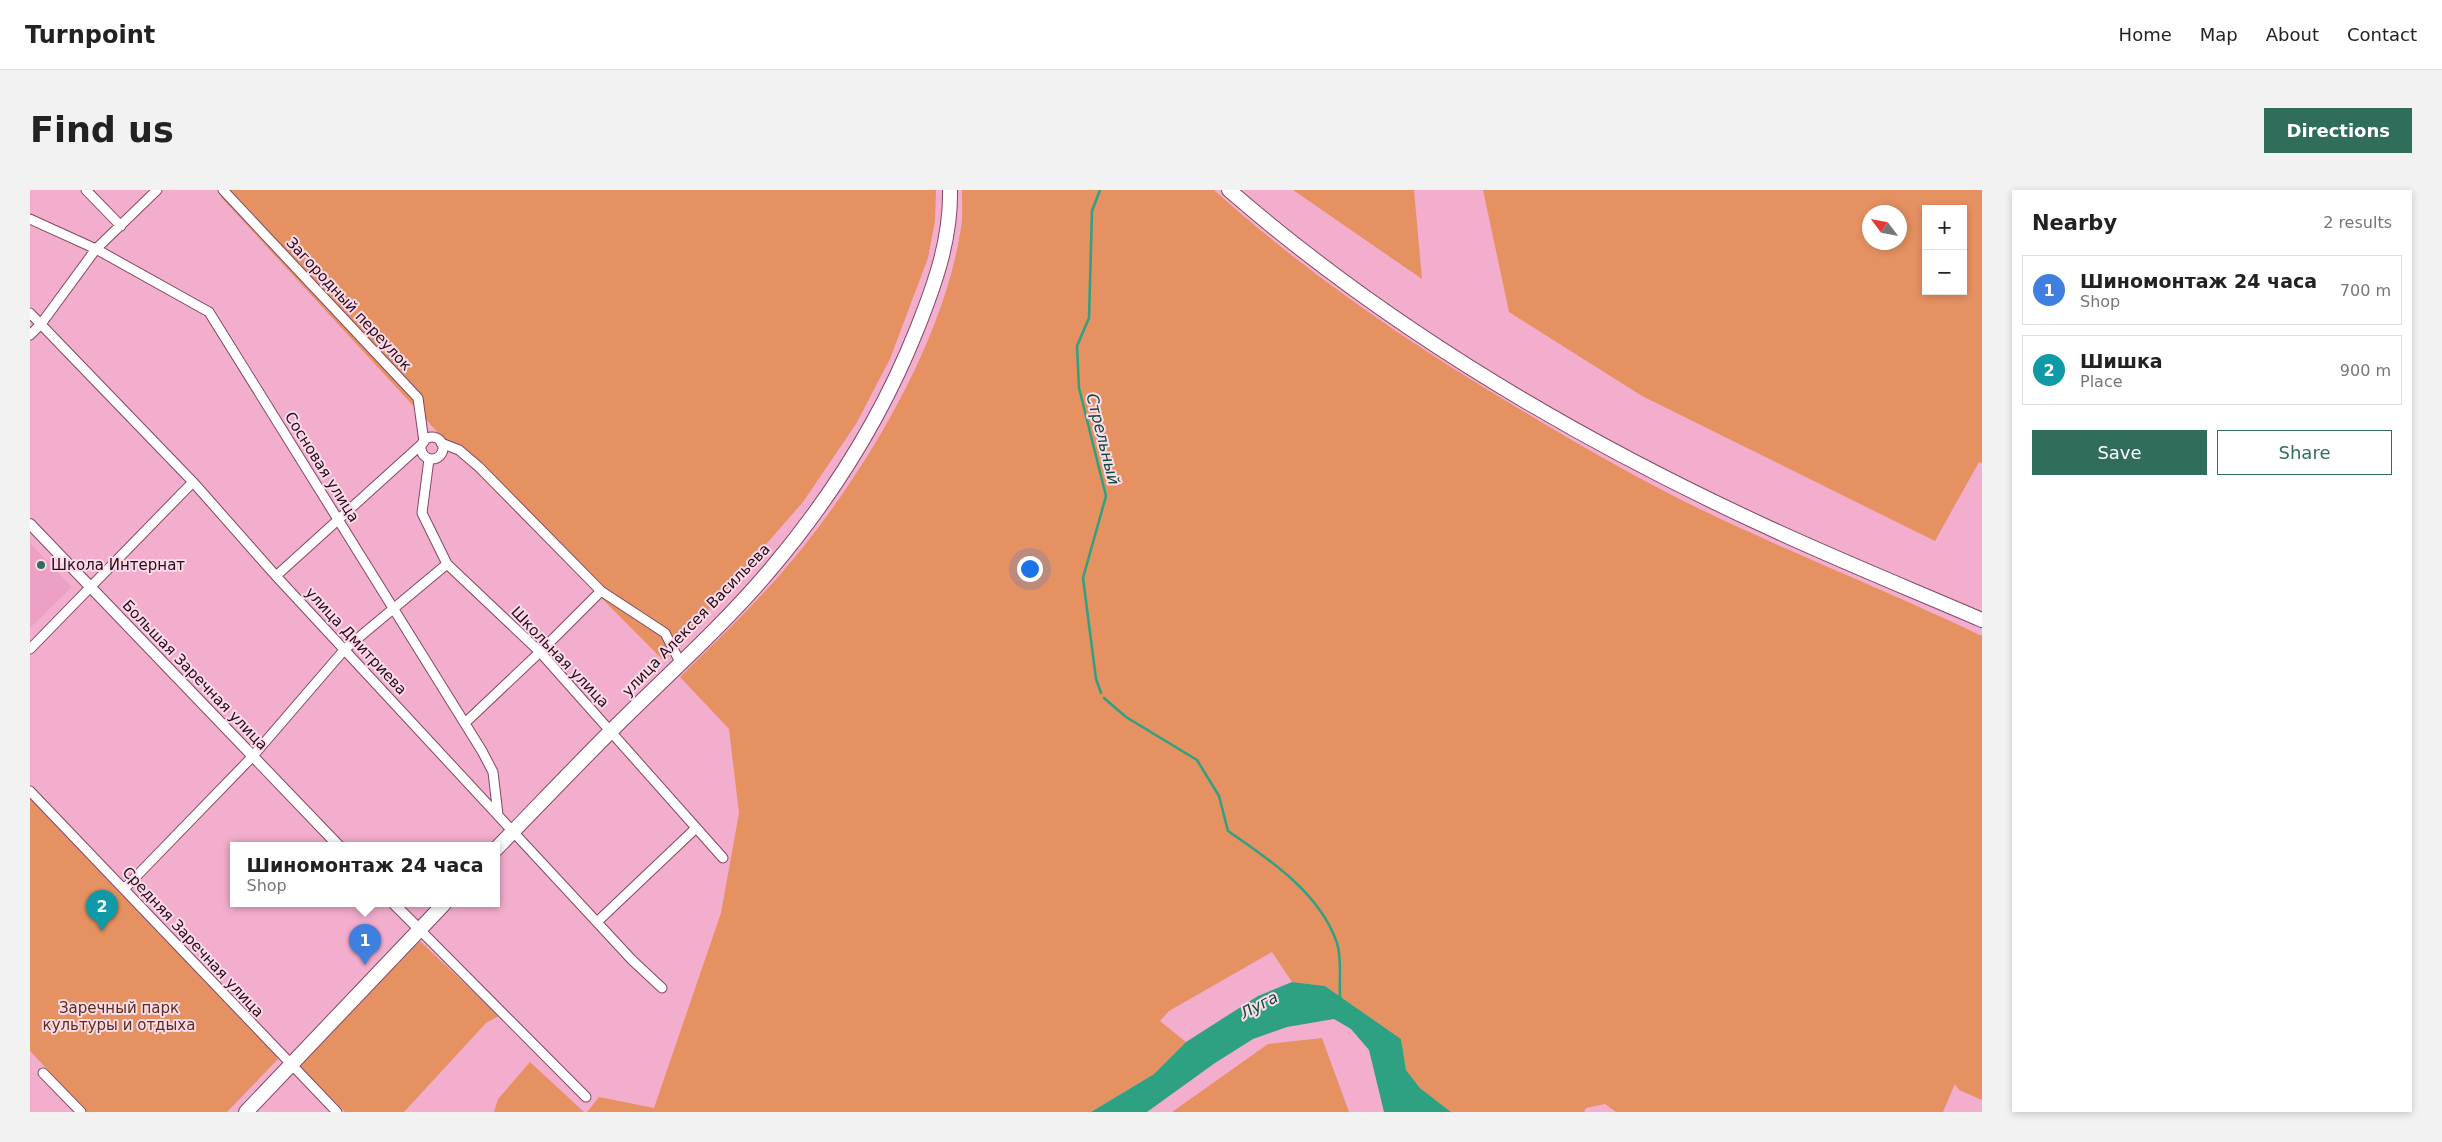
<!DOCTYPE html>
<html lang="en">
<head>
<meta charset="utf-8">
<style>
  body { margin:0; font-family:"DejaVu Sans",sans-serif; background:#f2f2f2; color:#222 }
  .controls { position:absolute; right:15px; top:15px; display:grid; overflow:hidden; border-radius:0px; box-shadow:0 2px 8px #0003 }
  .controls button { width:45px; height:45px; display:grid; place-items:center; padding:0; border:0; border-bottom:1px solid #e0e0e0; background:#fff; color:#222; font:25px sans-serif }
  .compass { position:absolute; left:1832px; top:15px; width:45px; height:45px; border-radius:50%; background:#fff; box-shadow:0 2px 8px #0003; rotate:302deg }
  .you { position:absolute; left:999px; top:378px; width:18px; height:18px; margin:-12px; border:4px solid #fff; border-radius:50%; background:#1a73e8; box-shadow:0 0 0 8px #1a73e833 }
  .badge { display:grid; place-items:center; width:32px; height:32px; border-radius:50%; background:#306d5a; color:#fff; font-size:16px; font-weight:700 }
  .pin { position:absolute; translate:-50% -41px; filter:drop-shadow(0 1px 2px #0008) }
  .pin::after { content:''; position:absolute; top:26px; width:18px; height:15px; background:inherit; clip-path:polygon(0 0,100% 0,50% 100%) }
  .popup { position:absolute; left:200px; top:652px; width:270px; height:65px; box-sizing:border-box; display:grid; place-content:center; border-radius:0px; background:#fff; filter:drop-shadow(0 1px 4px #0005); font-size:16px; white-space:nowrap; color:#767676 }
  .popup b { font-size:19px; color:#222 }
  .popup::after { content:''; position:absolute; left:50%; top:100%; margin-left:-10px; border:10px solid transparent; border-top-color:#fff }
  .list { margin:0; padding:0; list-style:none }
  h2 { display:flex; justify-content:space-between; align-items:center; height:65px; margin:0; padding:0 20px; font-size:21px }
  h2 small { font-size:16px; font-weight:400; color:#767676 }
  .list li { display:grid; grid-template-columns:32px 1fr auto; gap:15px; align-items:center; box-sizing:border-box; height:70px; margin:0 10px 10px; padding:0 10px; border:1px solid #e0e0e0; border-radius:0px }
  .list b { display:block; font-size:19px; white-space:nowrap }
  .list p { margin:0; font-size:16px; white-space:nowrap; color:#767676 }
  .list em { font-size:16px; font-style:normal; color:#767676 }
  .actions { display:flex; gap:10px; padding:15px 20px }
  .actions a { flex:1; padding:11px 0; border:1px solid #306d5a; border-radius:0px; text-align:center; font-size:18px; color:#306d5a }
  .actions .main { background:#306d5a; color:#fff }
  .map { position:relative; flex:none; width:1952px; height:922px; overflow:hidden; border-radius:0px }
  header { display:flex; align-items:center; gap:30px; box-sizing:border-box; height:70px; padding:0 25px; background:#fff; border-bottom:1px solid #e0e0e0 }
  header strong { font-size:24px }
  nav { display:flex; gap:28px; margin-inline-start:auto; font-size:18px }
  .intro { display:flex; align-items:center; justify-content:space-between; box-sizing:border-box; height:120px; padding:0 30px }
  h1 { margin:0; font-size:35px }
  .button { padding:12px 22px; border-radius:0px; background:#306d5a; color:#fff; font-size:18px; font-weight:700 }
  main { display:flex; gap:30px; padding:0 30px }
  aside { flex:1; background:#fff; border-radius:0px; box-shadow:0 2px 8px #0003 }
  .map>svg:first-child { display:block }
</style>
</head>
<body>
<header>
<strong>Turnpoint</strong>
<nav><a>Home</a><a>Map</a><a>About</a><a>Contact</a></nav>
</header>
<div class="intro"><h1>Find us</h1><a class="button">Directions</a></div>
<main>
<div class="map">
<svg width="1952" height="922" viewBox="0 0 1952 922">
  <rect width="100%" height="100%" fill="#f3aece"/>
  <path fill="#eca0c4" d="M0 353 42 397 0 438Z"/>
  <path fill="#e59162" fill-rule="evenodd" d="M190 0H906L905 31 898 68 860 169 826 234 773 312 634 471 424 260 191 7Z
    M932 0H1184C1275 82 1373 149 1478 212 1542 251 1606 288 1674 321 1766 365 1860 402 1952 446V910L1929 900 1925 894 1913 922H1586L1575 914 1556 918 1554 922H1421L1390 898 1376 880 1371 849 1295 796 1262 792 1242 762 1139 821 1130 831 1156 852 1124 884 1061 922H557L569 907 624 918 691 723 709 623 699 539 650 487C683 454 717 422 748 387 827 297 913 157 931 38 933 26 932 12 932 0Z
    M1263 0H1384L1392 89Z
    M1453 0H1952V273L1949 272 1905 351 1612 206 1479 122ZM1896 19H1933V101H1896ZM1840 22H1870V52H1840Z
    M0 605 249 868 197 922H57L0 861Z
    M390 751 469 826 456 833 374 922H315L270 876Z
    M1292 848 1319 922H1142L1238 854Z
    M500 872 554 922H464L468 909Z"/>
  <path fill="#2da181" d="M1262 792 1295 796 1371 849 1376 880 1390 898 1421 922H1354L1339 860 1321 839 1304 829 1257 837 1223 849 1185 873 1117 922H1061L1124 884 1156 852 1228 806Z"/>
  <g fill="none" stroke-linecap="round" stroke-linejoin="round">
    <path stroke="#2da181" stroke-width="2.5" d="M1070 0 1062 21 1059 128 1047 156 1049 198 1076 306 1053 388 1066 489 1071 503
      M1074 508 1096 527 1167 570 1189 606 1198 641C1239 669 1290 703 1307 753 1312 768 1309 790 1310 807"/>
    <g stroke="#834765" stroke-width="11">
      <path id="minor" d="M56 0 91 36
        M193 0 388 208 394 252 246 386
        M0 29 66 59 179 122 452 561 463 582 468 625
        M0 123 163 292 246 386 602 770 632 798
        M0 145 11 134 66 59 127 0
        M391 258a11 11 0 1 1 22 0a11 11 0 1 1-22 0Z
        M411 253 429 260 449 277 571 401 635 443 651 474
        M399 269 392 323 417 374 510 462 693 668
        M0 459 163 292
        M435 533 510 462 571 401
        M0 601 307 922
        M94 699 222 567 315 459 417 374
        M567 732 665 639
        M390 740 556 907
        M13 883 51 922"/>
    </g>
    <g stroke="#834765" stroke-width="12">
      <path id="tertiary" d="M0 334 309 656
        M364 714 390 740"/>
    </g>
    <g stroke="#834765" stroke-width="16">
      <path id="primary" d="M466 659C504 620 542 580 581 541 634 488 691 438 740 380 801 308 852 227 887 139 905 94 921 49 920 0
        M216 922 414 714"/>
    </g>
    <g stroke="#834765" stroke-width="16">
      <path id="trunk" d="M1199 0C1358 138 1544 248 1735 336 1806 369 1880 399 1952 430"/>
    </g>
    <use href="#minor" stroke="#fff" stroke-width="9"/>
    <use href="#tertiary" stroke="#fff" stroke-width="10"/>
    <use href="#primary" stroke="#fff" stroke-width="14"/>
    <use href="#trunk" stroke="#fff" stroke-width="14"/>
  </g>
  <circle fill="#306d5a" stroke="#ffdbea" stroke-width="2" cx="11" cy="375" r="5"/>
  <g text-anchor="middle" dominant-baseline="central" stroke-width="4" stroke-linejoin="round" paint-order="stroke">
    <g font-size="15" fill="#230b17" stroke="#ffdbea">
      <text transform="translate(319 114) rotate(47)">Загородный переулок</text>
      <text transform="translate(292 277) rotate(58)">Сосновая улица</text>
      <text transform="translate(666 430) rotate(-46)">улица Алексея Васильева</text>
      <text transform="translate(326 451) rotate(47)">улица Дмитриева</text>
      <text transform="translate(530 467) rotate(46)">Школьная улица</text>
      <text transform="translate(165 485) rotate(46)">Большая Заречная улица</text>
      <text transform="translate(163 752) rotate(47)">Средняя Заречная улица</text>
    </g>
    <g font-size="15" fill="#230b17" stroke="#ffdbea" text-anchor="start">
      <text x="21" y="375">Школа Интернат</text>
    </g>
    <g font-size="15" fill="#572f17" stroke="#ffdbea">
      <text x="89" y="818">Заречный парк<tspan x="89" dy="17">культуры и отдыха</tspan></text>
    </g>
    <g font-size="16" font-style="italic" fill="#0a4b3a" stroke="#ffdbea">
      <text transform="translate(1073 249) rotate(76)">Стрельный</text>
      <text transform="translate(1229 815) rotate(-28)">Луга</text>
    </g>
  </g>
</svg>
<div class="controls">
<button>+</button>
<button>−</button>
</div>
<svg class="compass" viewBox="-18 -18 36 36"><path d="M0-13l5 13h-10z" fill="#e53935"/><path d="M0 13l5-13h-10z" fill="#767676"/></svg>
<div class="you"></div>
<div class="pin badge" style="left:335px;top:775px;background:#3f7fe0">1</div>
<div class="popup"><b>Шиномонтаж 24 часа</b>Shop</div>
<div class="pin badge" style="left:72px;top:741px;background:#0f9aa8">2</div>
</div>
<aside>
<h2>Nearby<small>2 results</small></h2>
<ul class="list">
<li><span class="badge" style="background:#3f7fe0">1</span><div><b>Шиномонтаж 24 часа</b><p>Shop</p></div><em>700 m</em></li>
<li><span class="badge" style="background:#0f9aa8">2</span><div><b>Шишка</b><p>Place</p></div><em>900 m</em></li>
</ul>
<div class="actions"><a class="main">Save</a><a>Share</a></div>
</aside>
</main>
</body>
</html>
